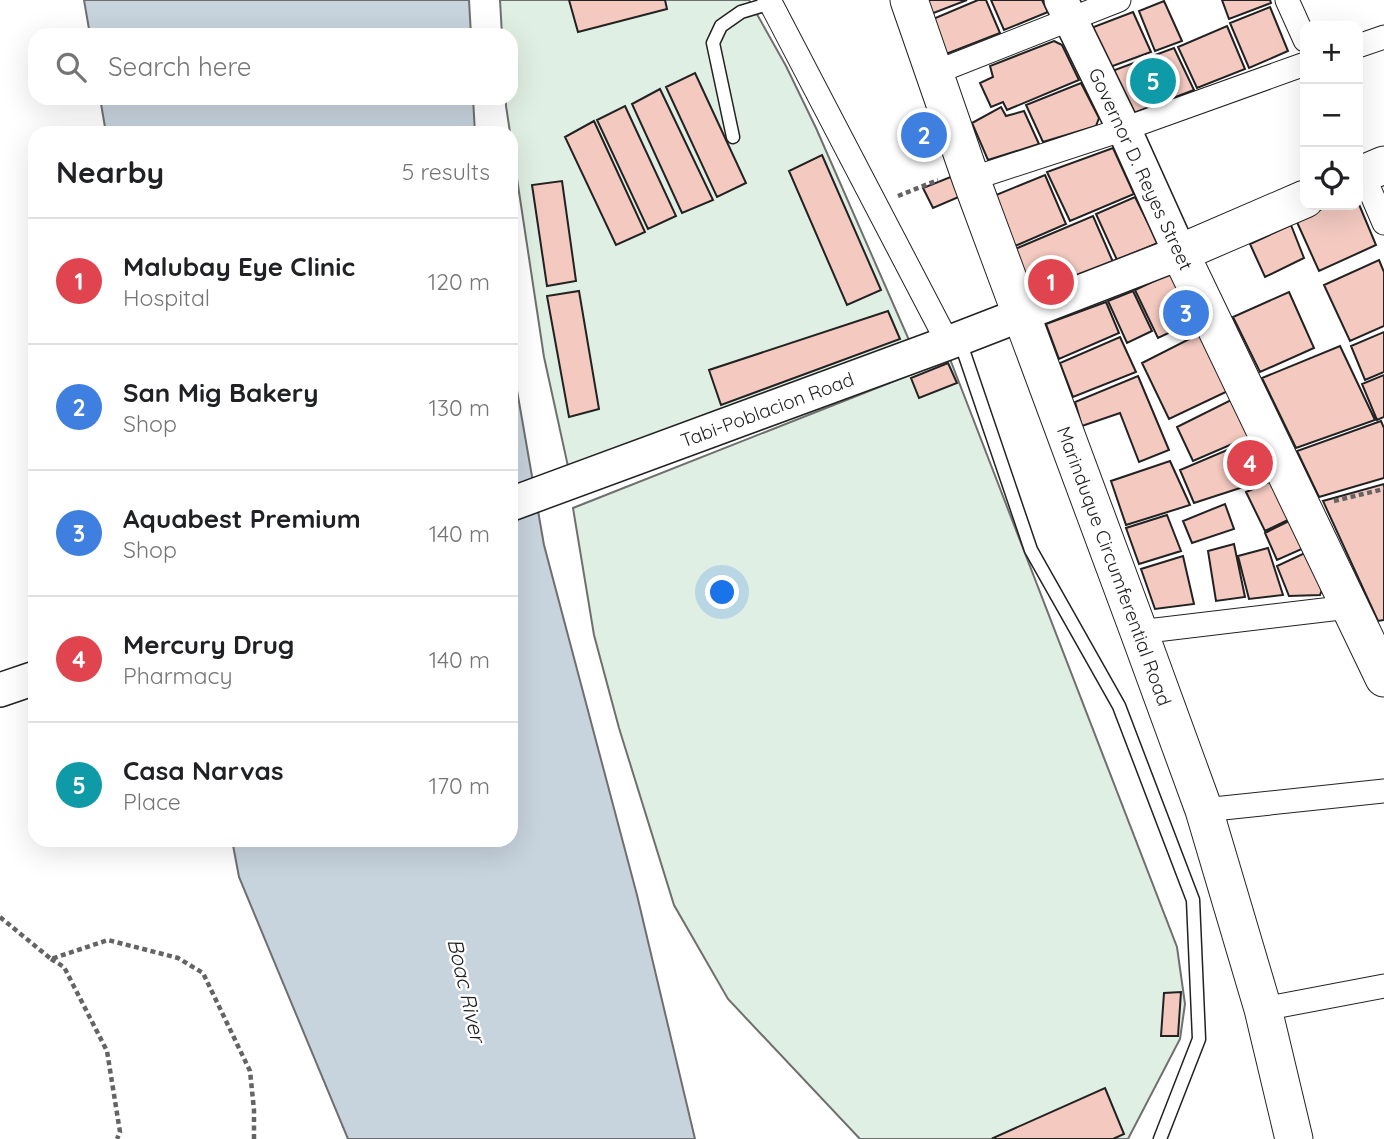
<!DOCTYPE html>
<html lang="en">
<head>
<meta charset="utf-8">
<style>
  body { margin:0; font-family:Quicksand,sans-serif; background:#f6f6f6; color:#202124 }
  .controls { position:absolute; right:21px; top:21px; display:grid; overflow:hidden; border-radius:14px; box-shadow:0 7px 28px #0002 }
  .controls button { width:63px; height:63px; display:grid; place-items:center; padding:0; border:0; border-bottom:2px solid #e0e0e0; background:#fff; color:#202124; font:35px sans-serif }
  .you { position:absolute; left:723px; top:593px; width:24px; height:24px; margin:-18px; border:5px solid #fff; border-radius:50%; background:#1a73e8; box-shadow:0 0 0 10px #1a73e833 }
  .badge { display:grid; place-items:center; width:46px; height:46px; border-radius:50%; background:#c62828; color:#fff; font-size:23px; font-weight:700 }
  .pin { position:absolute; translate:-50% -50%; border:4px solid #fff; box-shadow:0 2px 7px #0006 }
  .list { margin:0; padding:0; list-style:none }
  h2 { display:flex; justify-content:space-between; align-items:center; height:91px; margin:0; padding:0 28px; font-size:30px }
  h2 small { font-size:23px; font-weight:400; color:#757577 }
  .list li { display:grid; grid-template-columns:46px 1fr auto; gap:21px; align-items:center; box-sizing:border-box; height:126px; padding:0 28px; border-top:2px solid #e0e0e0 }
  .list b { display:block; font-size:26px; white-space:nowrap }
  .list p { margin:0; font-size:23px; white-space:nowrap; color:#757577 }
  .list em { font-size:23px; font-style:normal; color:#757577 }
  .icon { flex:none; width:38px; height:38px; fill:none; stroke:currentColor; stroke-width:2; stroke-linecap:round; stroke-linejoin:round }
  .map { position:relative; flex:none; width:1384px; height:1139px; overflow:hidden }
  .search { position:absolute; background:#fff; box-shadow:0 7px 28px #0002; left:28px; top:28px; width:490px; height:77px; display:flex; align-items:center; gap:18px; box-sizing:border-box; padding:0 24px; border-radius:21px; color:#757577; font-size:26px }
  .panel { position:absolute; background:#fff; box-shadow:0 7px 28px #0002; left:28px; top:126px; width:490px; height:721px; border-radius:21px }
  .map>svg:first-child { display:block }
</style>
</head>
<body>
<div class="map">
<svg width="1384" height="1139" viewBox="0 0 1384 1139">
  <rect width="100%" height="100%" fill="#fff"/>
  <path fill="#e0efe3" stroke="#6f6f6f" stroke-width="2" d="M500 0H749L786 66 816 128 909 340 569 471 544 357 506 106V98H511V35H502Z
    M950 359 1177 947 1185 1004 1180 1039 1128 1139H860L728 999 674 905 619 728 594 635 573 508Z"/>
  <path fill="#c7d3dd" stroke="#6f6f6f" stroke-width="2" d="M84 0H469L471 35H90Z
    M100 98H473L475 133H106Z
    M511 356 544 545 637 895 695 1139H348L239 877 232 840H511Z"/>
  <path fill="#f3c9c0" stroke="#222" stroke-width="2" d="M569 0H665L667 9 578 32Z
    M926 0H967L931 14Z
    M978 0H986L1000 33 946 54 933 19Z
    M991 0H1042L1048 12 1004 30Z
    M1222 0H1270L1271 3 1229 19Z
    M1164 1 1182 41 1155 51 1139 11Z
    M1270 7 1288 51 1249 68 1230 23Z
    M1133 12 1151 52 1110 67 1091 28Z
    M1227 26 1245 69 1197 88 1178 47Z
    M1054 41 1062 45 1079 80 1007 110 1003 102 991 107 980 83 993 77 990 66Z
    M1174 48 1194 90 1131 114 1112 71Z
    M695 73 746 183 717 197 666 87Z
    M1081 83 1099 118 1096 126 1043 142 1026 105Z
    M660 89 713 200 682 213 632 104Z
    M625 106 676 216 648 229 597 120Z
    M1001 107 1006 116 1024 111 1039 144 988 160 972 123Z
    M931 113 944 144 918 157 904 126Z
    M594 121 645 232 616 245 565 137Z
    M1113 148 1134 194 1070 221 1047 172Z
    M822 155 881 290 847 305 789 171Z
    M1045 175 1066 224 1015 246 996 195Z
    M953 176 961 196 933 208 923 188Z
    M562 181 576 281 547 286 532 185Z
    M1135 197 1158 243 1117 260 1096 214Z
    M1358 202 1376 245 1319 271 1296 220 1331 205H1358Z
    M1093 216 1113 262 1032 295 1015 249Z
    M1291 225 1304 258 1265 277 1250 244Z
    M1379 260 1384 272V326L1350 341 1324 285Z
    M1171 273 1194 321 1158 338 1135 290Z
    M579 291 599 409 569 417 547 296Z
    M1133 291 1152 331 1127 343 1108 301Z
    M1289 292 1314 348 1260 372 1233 317Z
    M1106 302 1119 333 1059 359 1046 324Z
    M888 311 900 339 721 405 709 370Z
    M1384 332V372L1365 380 1351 346Z
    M1201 333 1230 390 1169 419 1142 363Z
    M1120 337 1136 372 1073 397 1060 363Z
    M1340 346 1375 420 1296 448 1262 378Z
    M948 363 957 383 919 398 911 378Z
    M1384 375V417L1377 420 1362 384Z
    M1138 376 1169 450 1139 462 1120 413 1082 426 1075 402Z
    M1233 399 1251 436 1193 461 1177 427Z
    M1381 421 1384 428V478L1319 497 1297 451Z
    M1253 439 1271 478 1194 503 1180 470Z
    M1170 461 1190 505 1126 525 1111 481Z
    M1272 481 1290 519 1265 531 1246 492Z
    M1384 484V620L1378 621 1323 501Z
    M1225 504 1234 529 1192 543 1183 521Z
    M1167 515 1181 551 1139 564 1126 528Z
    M1291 520 1304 548 1277 560 1265 533Z
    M1234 544 1245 597 1216 601 1208 551Z
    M1268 548 1283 595 1249 599 1238 556Z
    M1307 552 1323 587 1320 595 1289 596 1277 566Z
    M1183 556 1194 604 1155 609 1141 569Z
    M1181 992 1178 1036H1161L1164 993Z
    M1105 1088 1124 1134 1113 1139H994L993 1138Z"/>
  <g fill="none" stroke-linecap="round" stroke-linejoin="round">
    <g stroke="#222" stroke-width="15">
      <path id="lane" d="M733 137 713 43 721 26 741 12 771 3
        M960 341 1031 550 1119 706 1193 900 1199 1039 1160 1139"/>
    </g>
    <g stroke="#222" stroke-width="25">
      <path id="street" d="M769 0 948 343
        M1287 0 1305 40
        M1358 46 1384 37
        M934 73 1119 0
        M1359 165 1384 223
        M971 179 1124 129 1305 64
        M1139 632 1349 607
        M1204 810 1384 791
        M1263 1009 1384 986"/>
    </g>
    <g stroke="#222" stroke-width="36">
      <g id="secondary">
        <path id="s1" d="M511 504 948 343 1180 253 1124 129 1061 0"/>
        <path d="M0 690 35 678"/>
      </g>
    </g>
    <g stroke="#222" stroke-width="39">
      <g id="primary">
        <path id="s2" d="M909 0 971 179 1139 632 1204 810 1263 1009 1294 1139"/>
        <path d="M1358 176 1384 165"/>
        <path d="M1305 199 1180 253 1384 678"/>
      </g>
    </g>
    <path stroke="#646464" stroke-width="4.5" stroke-dasharray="5 3.5" stroke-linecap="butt" d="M898 196 938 180
      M1334 501 1384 489
      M0 917 51 959 108 940 178 958 203 973 250 1071 254 1110V1139
      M51 959 64 967 107 1051 120 1132 117 1139"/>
    <use href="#lane" stroke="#fff" stroke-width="12"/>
    <use href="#street" stroke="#fff" stroke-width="23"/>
    <use href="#secondary" stroke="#fff" stroke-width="33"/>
    <use href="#primary" stroke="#fff" stroke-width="37"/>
  </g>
  <g text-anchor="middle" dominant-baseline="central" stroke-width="5" stroke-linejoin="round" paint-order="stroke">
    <g font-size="19" fill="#222" stroke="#fff">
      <text transform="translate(1141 169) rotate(65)">Governor D. Reyes Street</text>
      <text stroke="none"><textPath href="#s1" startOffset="273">Tabi-Poblacion Road</textPath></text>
      <text stroke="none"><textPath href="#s2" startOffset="602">Marinduque Circumferential Road</textPath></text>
    </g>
    <g font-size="21" font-style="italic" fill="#222" stroke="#fff">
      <text transform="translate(467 990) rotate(77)">Boac River</text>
    </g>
  </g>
</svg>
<div class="controls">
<button>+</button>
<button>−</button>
<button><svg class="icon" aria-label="locate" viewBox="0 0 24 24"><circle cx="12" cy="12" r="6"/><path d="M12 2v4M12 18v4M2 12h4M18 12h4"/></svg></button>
</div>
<div class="you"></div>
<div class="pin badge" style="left:1051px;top:282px;background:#e0444e">1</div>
<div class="pin badge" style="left:924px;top:135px;background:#3f7fe0">2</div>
<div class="pin badge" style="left:1186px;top:313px;background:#3f7fe0">3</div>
<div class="pin badge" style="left:1250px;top:463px;background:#e0444e">4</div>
<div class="pin badge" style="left:1153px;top:81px;background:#0f9aa8">5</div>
<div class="search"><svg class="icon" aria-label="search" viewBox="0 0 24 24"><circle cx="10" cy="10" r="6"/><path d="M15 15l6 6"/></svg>Search here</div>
<section class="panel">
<h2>Nearby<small>5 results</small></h2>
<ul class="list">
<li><span class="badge" style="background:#e0444e">1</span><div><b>Malubay Eye Clinic</b><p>Hospital</p></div><em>120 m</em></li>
<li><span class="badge" style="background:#3f7fe0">2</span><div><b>San Mig Bakery</b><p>Shop</p></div><em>130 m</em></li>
<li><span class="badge" style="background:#3f7fe0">3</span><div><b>Aquabest Premium</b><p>Shop</p></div><em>140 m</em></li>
<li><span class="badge" style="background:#e0444e">4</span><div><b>Mercury Drug</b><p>Pharmacy</p></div><em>140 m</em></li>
<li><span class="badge" style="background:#0f9aa8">5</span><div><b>Casa Narvas</b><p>Place</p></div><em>170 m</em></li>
</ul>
</section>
</div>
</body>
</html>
